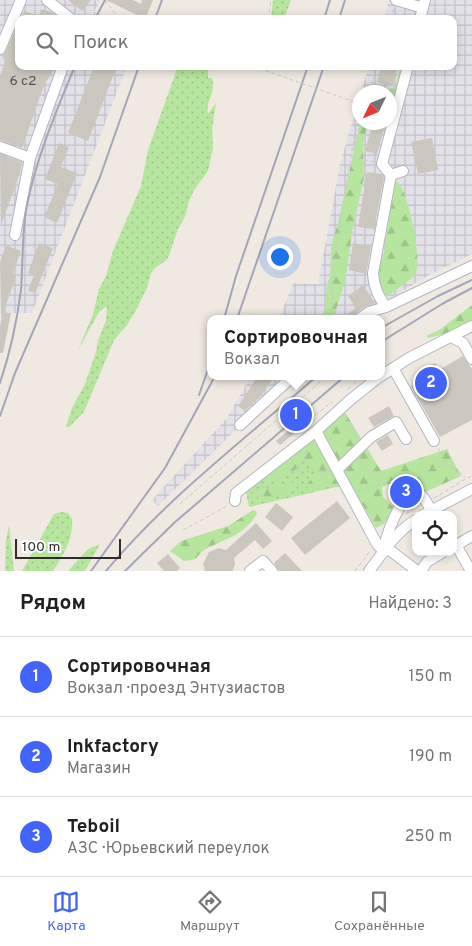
<!DOCTYPE html>
<html lang="ru">
<head>
<meta charset="utf-8">
<style>
  body { margin:0; font-family:Overpass,sans-serif; background:#f6f6f6; color:#202124 }
  .controls { position:absolute; right:15px; bottom:15px; display:grid; overflow:hidden; border-radius:10px; box-shadow:0 2px 8px #0003 }
  .controls button { width:45px; height:45px; display:grid; place-items:center; padding:0; border:0; border-bottom:1px solid #e0e0e0; background:#fff; color:#202124; font:25px sans-serif }
  .compass { position:absolute; left:352px; top:85px; width:45px; height:45px; border-radius:50%; background:#fff; box-shadow:0 2px 8px #0003; rotate:227deg }
  .scale { position:absolute; left:15px; bottom:12px; width:106px; box-sizing:border-box; padding-left:5px; border:2px solid #2e2e2e; border-top:0; font-size:14px; line-height:18px; white-space:nowrap; color:#2e2e2e; -webkit-text-stroke:4px #fff; paint-order:stroke }
  .you { position:absolute; left:279px; top:256px; width:18px; height:18px; margin:-12px; border:4px solid #fff; border-radius:50%; background:#1a73e8; box-shadow:0 0 0 8px #1a73e833 }
  .badge { display:grid; place-items:center; width:32px; height:32px; border-radius:50%; background:#4264fb; color:#fff; font-size:16px; font-weight:700 }
  .pin { position:absolute; translate:-50% -50%; border:2px solid #fff; box-shadow:0 1px 5px #0006 }
  .popup { position:absolute; left:207px; top:315px; width:178px; height:65px; box-sizing:border-box; display:grid; place-content:center; border-radius:10px; background:#fff; filter:drop-shadow(0 1px 4px #0005); font-size:16px; white-space:nowrap; color:#757577 }
  .popup b { font-size:19px; color:#202124 }
  .popup::after { content:''; position:absolute; left:50%; top:100%; margin-left:-10px; border:10px solid transparent; border-top-color:#fff }
  .list { margin:0; padding:0; list-style:none }
  h2 { display:flex; justify-content:space-between; align-items:center; height:65px; margin:0; padding:0 20px; font-size:21px }
  h2 small { font-size:16px; font-weight:400; color:#757577 }
  .list li { display:grid; grid-template-columns:32px 1fr auto; gap:15px; align-items:center; box-sizing:border-box; height:80px; padding:0 20px; border-top:1px solid #e0e0e0 }
  .list b { display:block; font-size:19px; white-space:nowrap }
  .list p { margin:0; font-size:16px; white-space:nowrap; color:#757577 }
  .list em { font-size:16px; font-style:normal; color:#757577 }
  .icon { flex:none; width:28px; height:28px; fill:none; stroke:currentColor; stroke-width:2; stroke-linecap:round; stroke-linejoin:round }
  .map { position:relative; flex:none; width:472px; height:571px; overflow:hidden }
  .search { position:absolute; background:#fff; box-shadow:0 2px 8px #0003; left:15px; right:15px; top:15px; height:55px; display:flex; align-items:center; gap:12px; box-sizing:border-box; padding:0 18px; border-radius:10px; color:#757577; font-size:19px }
  .sheet { height:305px; background:#fff }
  nav { display:flex; justify-content:space-around; align-items:center; box-sizing:border-box; height:70px; border-top:1px solid #e0e0e0; background:#fff; font-size:14px; color:#757577 }
  nav a { display:grid; justify-items:center; gap:2px }
  nav .on { color:#4264fb }
  .map>svg:first-child { display:block }
</style>
</head>
<body>
<div class="map">
<svg width="472" height="571" viewBox="0 0 472 571">
  <defs>
    <pattern id="industrial-grid" width="8" height="8" patternUnits="userSpaceOnUse" patternTransform="scale(1.25)"><rect width="8" height="8" fill="#e3e1e8"/><path d="M0 4h8M4 0v8" fill="none" stroke="#c3c1c7"/></pattern>
    <pattern id="green-dots" width="8" height="8" patternUnits="userSpaceOnUse" patternTransform="scale(1.25)"><rect width="8" height="8" fill="#b6e59e"/><path d="M2 2h.1M6 6h.1" fill="none" stroke="#9dc588" stroke-width="1.8" stroke-linecap="round"/></pattern>
    <pattern id="forest-firs" width="22" height="20" patternUnits="userSpaceOnUse" patternTransform="scale(1.25)"><rect width="22" height="20" fill="#b6e59e"/><path d="M5 1l3.5 6h-7zM16 11l3.5 6h-7z" fill="#9dc588"/></pattern>
  </defs>
  <rect width="100%" height="100%" fill="#efe9e1"/>
  <path fill="url(#industrial-grid)" d="M0 0H100L94 12 109 19H19V66H127L32 313H11L3 312 17 274 13 273 21 251 6 245 0 262Z
    M389 0H472V254L429 275 356 319H279L293 283 318 284 340 165 359 97 360 122H390V92H361L369 66H453V19H384Z
    M251 376H291L158 506 152 500 227 418Z"/>
  <path fill="url(#green-dots)" d="M273 0H291L284 19H271Z
    M178 66H208V78H212C216 94 205 101 208 114L216 103 212 129 213 148 208 171 194 190 189 201 185 217 178 229 168 258 165 261 156 267 151 273 147 288 135 312 127 325 114 340 84 412 69 427 66 426 72 408 85 384 96 352 98 341 106 320 107 306 99 312 78 350 93 314 99 289 106 276 113 251 141 186 148 150Z
    M314 438 341 486 249 507 246 492Z
    M61 512 68 513 72 519C74 538 63 555 53 571H22L54 514Z
    M9 525 14 571H5L6 541Z
    M100 544 85 571H68L88 549Z"/>
  <path fill="url(#forest-firs)" d="M402 66H409L390 110V92H375L381 87 388 89 395 87 399 72Z
    M360 123H370L366 130 363 144 364 177 352 233 345 282 335 313 329 319H321L325 309 327 284 330 277 331 246 337 227Z
    M398 182C409 194 423 263 415 276L388 296 381 294 375 279 384 253 394 183Z
    M472 305V320L457 331 428 338 426 336 439 330Z
    M343 409 381 471 447 449 461 476 423 493 415 476 382 487 383 497 395 509 384 524 376 528 350 483 311 490 307 488V484L313 478 315 471 310 461 300 460 295 470 270 482 267 479 266 476Z
    M292 482 295 485 290 491 262 501 257 498 260 492 281 484Z
    M253 510 256 511 257 514C243 536 227 538 206 549 195 555 201 560 184 561L170 551 181 541 228 526Z"/>
  <path fill="#cbc7bf" d="M68 0H91L82 11Z
    M106 0H133L141 4 142 0H153L145 19Z
    M41 9 51 12 60 19H20L24 11 39 16Z
    M19 23V66H56L44 85 22 148 0 140V76L6 59 2 58Z
    M94 66H117L88 141 68 133Z
    M381 66H398L393 86 377 82Z
    M373 122H386L377 154 365 151Z
    M432 138 438 170 418 174 411 142Z
    M59 143 69 147 61 167 77 173 57 223 44 217 58 184 45 179Z
    M0 154 22 162 20 173 1 225Z
    M367 172 382 174 384 177 374 229 358 227Z
    M39 243 53 248 35 293 28 291 34 275 28 273Z
    M353 243 371 246 366 274 349 270Z
    M6 245 21 251 13 273 17 274 1 319 0 262Z
    M363 285 375 303 365 306 355 314 352 319H340L356 308 348 296Z
    M3 312 11 313 3 353H0V326Z
    M463 356 472 369V420L440 437 411 386 418 381 414 375 435 363 439 370Z
    M258 376H275L260 397 245 411 238 406Z
    M389 406 394 416 374 427 368 418Z
    M297 423 301 428 280 445 276 441Z
    M388 435 393 444 382 451 376 442Z
    M337 501 350 518 305 555 291 538Z
    M276 503 293 517 282 531 265 517Z
    M256 523 272 541 263 549 255 540 234 558 235 563 233 571H205L203 564 209 552 219 548 226 550Z
    M285 553 302 571H279L274 563Z
    M168 554 180 568 177 571H164L157 563Z"/>
  <g fill="none" stroke-linecap="round" stroke-linejoin="round">
    <g stroke="#b4b7c1" stroke-width="12">
      <path id="minor" d="M47 0 71 19
        M396 0 423 8
        M420 19 425 0
        M0 49 21 0
        M0 147 30 158
        M391 175 403 171
        M15 235 30 158 63 66
        M386 307C378 296 374 287 373 273L391 175 382 164 408 66
        M359 319 369 312 386 307 472 266
        M451 337 463 343 472 359
        M393 368 434 441
        M380 376 349 401 316 431 377 544 384 552
        M381 376 409 358 472 326
        M240 425 293 376
        M338 469 371 437 396 422 406 439
        M410 489C421 491 426 501 431 510
        M235 501 236 493 316 431
        M423 515 472 489
        M456 545 471 571
        M453 547 472 536
        M387 548 417 571
        M384 551C386 535 391 524 398 510 400 505 399 500 403 495
        M250 571 263 561 272 571
        M369 571C383 553 396 531 416 520
        M421 571 427 562 443 552"/>
    </g>
    <path stroke="#c9c9c9" stroke-width="1" stroke-dasharray="4 2.5" stroke-linecap="butt" d="M105 0 119 19
      M268 19 271 0
      M391 19 394 8
      M266 71 267 66
      M372 85 393 92
      M370 92 377 66
      M353 151 361 122
      M351 157 374 162
      M339 231 371 236
      M331 319 335 256 354 137 360 118
      M348 389 356 382 357 383
      M345 416 359 438
      M307 422 309 424 316 418 317 419
      M300 427 332 402
      M330 438 346 448
      M438 448 448 464 462 474 465 478
      M304 460 306 449
      M360 460 380 484
      M298.5 467a5.5 5.5 0 1 1 11 0a5.5 5.5 0 1 1-11 0Z
      M311 469 327 471
      M358 491 448 464
      M250 494 299 469
      M434 498C447 491 458 482 472 476
      M180 504 327 376
      M406 514 419 505
      M183 530 227 506
      M355 571 370 551"/>
    <use href="#minor" stroke="#fff" stroke-width="10"/>
    <path stroke="#a3a6b8" stroke-width="2" d="M95 19 105 0
      M155 19 162 0
      M324 19 330 0
      M339 19 345 0
      M224 319 236 276 308 66
      M237 319 324 66
      M381 328 438 296 472 280
      M381 342 442 304 472 288
      M0 383C10 353 17 321 21 290 23 264 22 236 26 210 35 161 56 112 75 66
      M199 395 211 361
      M0 416 15 373 100 177 139 66
      M91 571 165 468 215 376
      M106 571C166 499 246 438 317 376
      M125 571 174 523 345 376"/>
    <path stroke="#c9c9c9" stroke-width="1" stroke-dasharray="4 2.5" stroke-linecap="butt" d="M253 66 360 104"/>
  </g>
  <g text-anchor="middle" dominant-baseline="central" stroke-width="4.5" stroke-linejoin="round" paint-order="stroke">
    <g font-size="14" fill="#555452">
      <text x="23" y="81">6 с2</text>
    </g>
  </g>
</svg>
<div class="controls">
<button><svg class="icon" aria-label="locate" viewBox="0 0 24 24"><circle cx="12" cy="12" r="6"/><path d="M12 2v4M12 18v4M2 12h4M18 12h4"/></svg></button>
</div>
<svg class="compass" viewBox="-18 -18 36 36"><path d="M0-13l5 13h-10z" fill="#e53935"/><path d="M0 13l5-13h-10z" fill="#757577"/></svg>
<div class="scale">100 m</div>
<div class="you"></div>
<div class="pin badge" style="left:296px;top:415px">1</div>
<div class="popup"><b>Сортировочная</b>Вокзал</div>
<div class="pin badge" style="left:431px;top:383px">2</div>
<div class="pin badge" style="left:406px;top:492px">3</div>
<div class="search"><svg class="icon" aria-label="search" viewBox="0 0 24 24"><circle cx="10" cy="10" r="6"/><path d="M15 15l6 6"/></svg>Поиск</div>
</div>
<section class="sheet">
<h2>Рядом<small>Найдено: 3</small></h2>
<ul class="list">
<li><span class="badge">1</span><div><b>Сортировочная</b><p>Вокзал · проезд Энтузиастов</p></div><em>150 m</em></li>
<li><span class="badge">2</span><div><b>Inkfactory</b><p>Магазин</p></div><em>190 m</em></li>
<li><span class="badge">3</span><div><b>Teboil</b><p>АЗС · Юрьевский переулок</p></div><em>250 m</em></li>
</ul>
</section>
<nav>
<a class="on"><svg class="icon" aria-label="map" viewBox="0 0 24 24"><path d="M3 6l6-2 6 2 6-2v14l-6 2-6-2-6 2zM9 4v14M15 6v14"/></svg>Карта</a>
<a><svg class="icon" aria-label="directions" viewBox="0 0 24 24"><path d="M12 3l9 9-9 9-9-9zM9 14v-3h6M13 9l2 2-2 2"/></svg>Маршрут</a>
<a><svg class="icon" aria-label="saved" viewBox="0 0 24 24"><path d="M7 4h10v16l-5-4-5 4z"/></svg>Сохранённые</a>
</nav>
</body>
</html>
